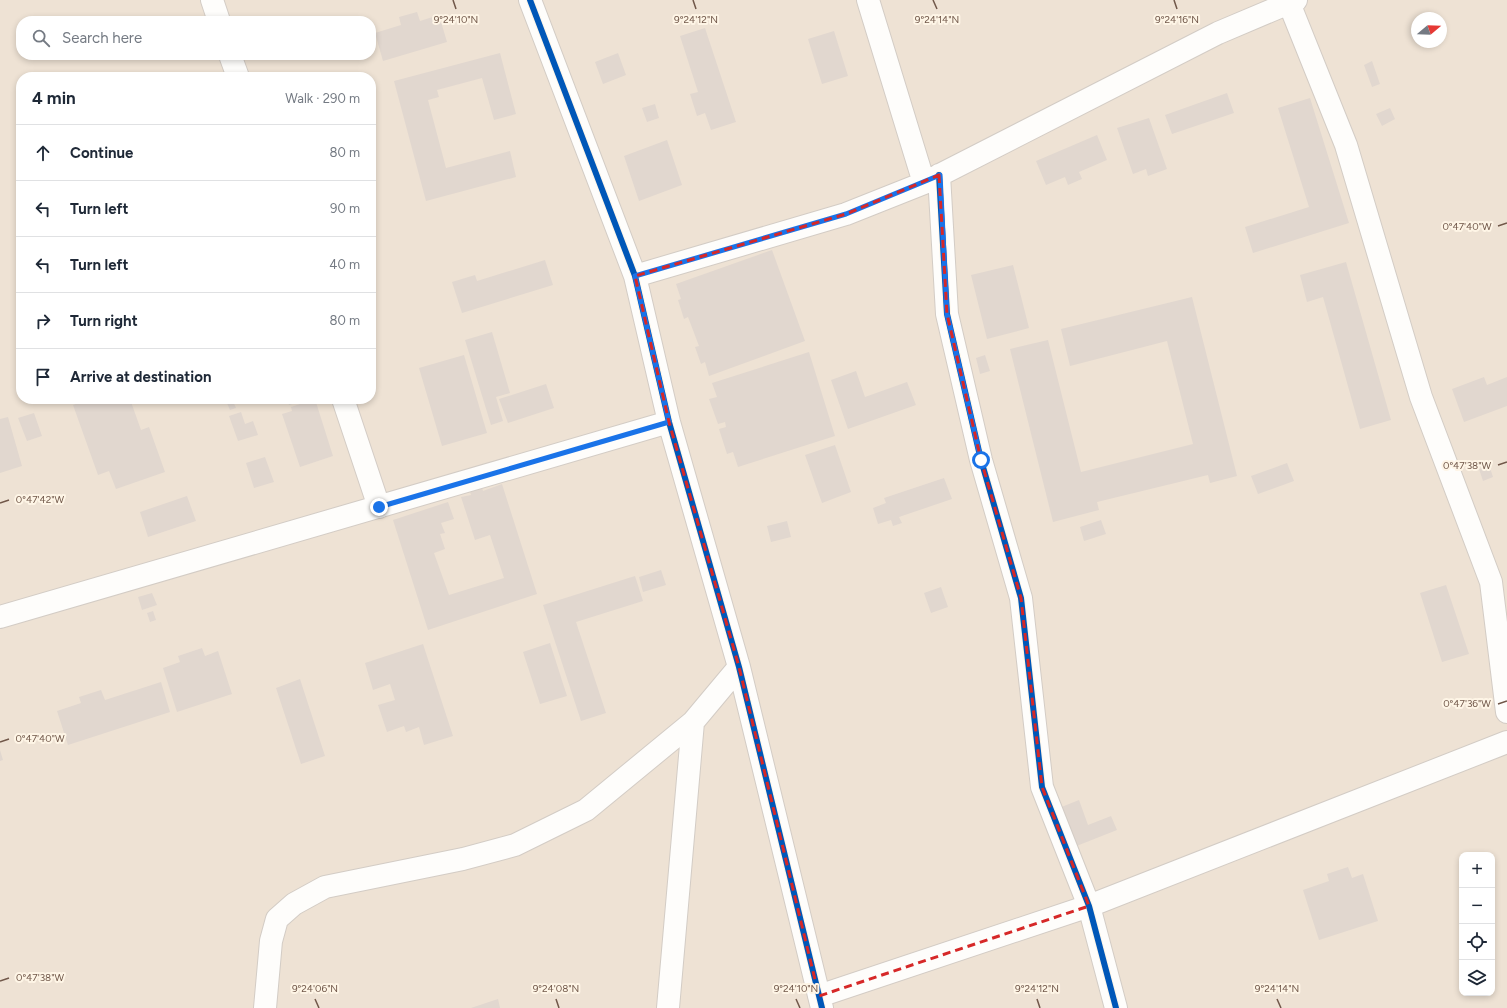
<!DOCTYPE html>
<html lang="en">
<head>
<meta charset="utf-8">
<style>
  body { margin:0; font-family:Figtree,sans-serif; background:#f2f2f3; color:#1f2937 }
  .controls { position:absolute; right:12px; bottom:12px; display:grid; overflow:hidden; border-radius:8px; box-shadow:0 2px 6px #0003 }
  .controls button { width:36px; height:36px; display:grid; place-items:center; padding:0; border:0; border-bottom:1px solid #e0e1e3; background:#fff; color:#1f2937; font:20px sans-serif }
  .compass { position:absolute; left:1411px; top:12px; width:36px; height:36px; border-radius:50%; background:#fff; box-shadow:0 2px 6px #0003; rotate:71deg }
  .stop { position:absolute; width:12px; height:12px; margin:-9px; border:3px solid #1a73e8; border-radius:50%; background:#fff }
  .stop.end { background:#1a73e8; border-color:#fff; box-shadow:0 1px 4px #0008 }
  .list { margin:0; padding:0; list-style:none }
  h2 { display:flex; justify-content:space-between; align-items:center; height:52px; margin:0; padding:0 16px; font-size:17px }
  h2 small { font-size:13px; font-weight:400; color:#747a83 }
  .list li { display:grid; grid-template-columns:26px 1fr auto; gap:12px; align-items:center; box-sizing:border-box; height:56px; padding:0 16px; border-top:1px solid #e0e1e3 }
  .list b { display:block; font-size:15px; white-space:nowrap }
  .list em { font-size:13px; font-style:normal; color:#747a83 }
  .icon { flex:none; width:22px; height:22px; fill:none; stroke:currentColor; stroke-width:2; stroke-linecap:round; stroke-linejoin:round }
  .map { position:relative; flex:none; width:1507px; height:1008px; overflow:hidden }
  .search { position:absolute; background:#fff; box-shadow:0 2px 6px #0003; left:16px; top:16px; width:360px; height:44px; display:flex; align-items:center; gap:10px; box-sizing:border-box; padding:0 14px; border-radius:16px; color:#747a83; font-size:15px }
  .panel { position:absolute; background:#fff; box-shadow:0 2px 6px #0003; left:16px; top:72px; width:360px; height:332px; border-radius:16px }
  .map>svg:first-child { display:block }
</style>
</head>
<body>
<div class="map">
<svg width="1507" height="1008" viewBox="0 0 1507 1008">
  <rect width="100%" height="100%" fill="#f5efe7"/>
  <path fill="#eee2d4" fill-rule="evenodd" d="M0 0H1507V1008H0ZM1417 18H1441V42H1417ZM21 21H371V55H21ZM21 77H371V399H21ZM1462 855H1492V993H1462Z"/>
  <path fill="#e1d7cf" d="M417 12 420 21 439 15 447 42 383 61 375 33 401 25 399 17Z
    M705 28 736 122 711 130 705 113 697 116 690 94 698 92 680 36Z
    M834 31 848 76 822 84 808 39Z
    M500 53 516 114 494 120 482 78 437 90 439 97 428 100 446 168 510 151 516 177 426 201 394 81Z
    M618 53 626 75 603 84 595 62Z
    M1372 61 1380 84 1372 87 1364 65Z
    M1227 93 1234 113 1172 134 1165 115Z
    M1310 98 1349 223 1253 253 1245 227 1309 207 1278 108Z
    M655 104 659 118 647 122 642 108Z
    M1390 108 1395 119 1382 126 1376 114Z
    M1149 118 1167 169 1148 176 1146 169 1133 174 1117 128Z
    M1097 135 1107 160 1079 172 1082 179 1068 185 1065 177 1046 185 1036 161Z
    M667 140 682 185 639 201 624 156Z
    M772 250 805 341 709 376 705 362 701 364 695 347 699 346 688 317 684 319 678 300 681 299 676 284Z
    M545 260 553 285 462 313 452 282 475 275 477 281Z
    M1346 262 1391 420 1360 429 1323 297 1307 302 1300 275Z
    M1013 265 1029 328 987 339 971 275Z
    M1192 297 1237 476 1210 483 1208 475 1097 502 1099 510 1053 522 1010 349 1048 340 1081 472 1193 444 1167 341 1070 366 1061 329Z
    M492 332 510 393 496 397 503 421 491 425 465 340Z
    M809 352 835 436 738 467 733 452 727 454 719 429 726 427 725 422 718 424 709 399 717 397 712 383Z
    M464 355 487 433 442 446 419 368Z
    M985 355 990 371 980 374 976 358Z
    M856 371 865 397 907 382 916 405 848 429 831 380Z
    M1484 377 1487 385 1507 377V406L1464 422 1452 389Z
    M546 384 554 408 508 423 499 399Z
    M90 399H130L141 430 149 427 165 472 116 489 109 471 98 475 73 405Z
    M232 399 236 408 230 410 226 401Z
    M287 399H308L289 405Z
    M315 399 333 456 300 467 282 414 292 411 291 407Z
    M241 412 245 424 253 421 258 435 238 441 229 416Z
    M34 413 42 436 27 441 18 418Z
    M8 417 22 466 0 473V419Z
    M835 445 851 492 822 503 805 455Z
    M265 457 274 482 254 488 246 463Z
    M1287 463 1294 481 1258 494 1251 476Z
    M1489 465 1493 477 1483 481 1479 469Z
    M944 478 952 499 899 517 902 523 893 526 891 520 878 524 873 508 886 503 884 498Z
    M481 484 483 491 502 484 537 594 428 630 393 520 448 502 454 519 441 523 445 533 440 534 445 549 434 553 449 595 504 578 490 535 475 540 461 497 471 495 469 488Z
    M187 496 196 521 148 537 140 512Z
    M1101 520 1106 534 1084 541 1080 527Z
    M787 521 791 537 771 542 767 526Z
    M661 570 666 585 643 592 639 577Z
    M635 576 643 601 576 622 606 713 581 721 543 605Z
    M1446 585 1469 654 1442 662 1420 593Z
    M941 587 948 607 931 613 924 593Z
    M152 593 157 605 142 610 138 597Z
    M153 611 156 620 150 622 147 613Z
    M550 643 567 696 540 704 523 652Z
    M423 644 453 736 424 745 419 727 406 732 404 726 387 732 378 705 395 700 390 684 373 690 365 663Z
    M202 648 205 656 218 651 232 694 177 712 163 668 180 662 178 656Z
    M300 679 325 756 301 764 276 688Z
    M161 682 170 712 68 745 57 711 81 703 79 697 101 690 105 700Z
    M0 750 3 760 0 761Z
    M1079 800 1088 825 1111 816 1117 830 1074 847 1059 808Z
    M1348 867 1352 878 1363 874 1378 921 1319 940 1303 890 1329 881 1327 874Z
    M498 999 500 1008H471Z"/>
  <g fill="none" stroke-linecap="round" stroke-linejoin="round">
    <g stroke="#d3ccc5" stroke-width="24">
      <path id="minor" d="M212 0 219 21
        M530 0 635 276 669 422 739 667 822 1008
        M868 0 924 183
        M1289 3 1346 145 1421 397 1491 582 1507 712
        M230 55 238 77
        M939 175 947 314 981 460 1021 598 1042 787 1089 906 1116 1008
        M635 276 846 214 924 183 1218 33 1296 0
        M343 399 379 507
        M0 617 669 422
        M819 996 1089 906 1507 742
        M265 1008 271 941 277 919 294 904 325 887 463 859 515 845 586 810 693 722 739 667
        M668 1008 693 722"/>
    </g>
    <use href="#minor" stroke="#fefdfb" stroke-width="22"/>
    <g stroke="#fef5e6" stroke-width="8">
      <path id="cycleway" d="M530 0 635 276 669 422 739 667 822 1008
        M939 175 947 314 981 460 1021 598 1042 787 1089 906 1116 1008"/>
    </g>
    <use href="#cycleway" stroke="#0057b8" stroke-width="6"/>
  </g>
  <g fill="none" stroke-linecap="round" stroke-linejoin="round">
    <path stroke="#1a73e8" stroke-width="5" d="M379 507 669 422 635 276 846 214 940 175 947 314 981 460"/>
  </g>
  <path fill="none" stroke="#d62828" stroke-width="3" stroke-dasharray="8 5" stroke-linejoin="round" d="M939 175 947 314 981 460 1021 598 1042 787 1089 906 819 996 739 667 669 422 635 276 846 214Z"/>
  <path fill="none" stroke="#705749" stroke-width="1.5" d="M453 0 456 9M693 0 696 9M933 0 937 9M1174 0 1177 9M1498 226 1507 223M1498 465 1507 462M0 503 9 500M1498 704 1507 701M0 742 9 739M0 981 9 978M315 999 319 1008M556 999 559 1008M796 999 800 1008M1037 999 1040 1008M1277 999 1281 1008"/>
  <g font-size="10" text-anchor="middle" fill="#705749" stroke="#fef5e6" stroke-width="4" stroke-linejoin="round" paint-order="stroke">
    <text x="456" y="23">9°24'10"N</text>
    <text x="696" y="23">9°24'12"N</text>
    <text x="937" y="23">9°24'14"N</text>
    <text x="1177" y="23">9°24'16"N</text>
    <text x="1467" y="230">0°47'40"W</text>
    <text x="1467" y="469">0°47'38"W</text>
    <text x="40" y="503">0°47'42"W</text>
    <text x="1467" y="707">0°47'36"W</text>
    <text x="40" y="742">0°47'40"W</text>
    <text x="40" y="981">0°47'38"W</text>
    <text x="315" y="992">9°24'06"N</text>
    <text x="556" y="992">9°24'08"N</text>
    <text x="796" y="992">9°24'10"N</text>
    <text x="1037" y="992">9°24'12"N</text>
    <text x="1277" y="992">9°24'14"N</text>
  </g>
</svg>
<div class="controls">
<button>+</button>
<button>−</button>
<button><svg class="icon" aria-label="locate" viewBox="0 0 24 24"><circle cx="12" cy="12" r="6"/><path d="M12 2v4M12 18v4M2 12h4M18 12h4"/></svg></button>
<button><svg class="icon" aria-label="layers" viewBox="0 0 24 24"><path d="M12 4l9 5-9 5-9-5zM3 14l9 5 9-5"/></svg></button>
</div>
<svg class="compass" viewBox="-18 -18 36 36"><path d="M0-13l5 13h-10z" fill="#e53935"/><path d="M0 13l5-13h-10z" fill="#747a83"/></svg>
<div class="stop" style="left:981px;top:460px"></div>
<div class="stop end" style="left:379px;top:507px"></div>
<div class="search"><svg class="icon" aria-label="search" viewBox="0 0 24 24"><circle cx="10" cy="10" r="6"/><path d="M15 15l6 6"/></svg>Search here</div>
<section class="panel">
<h2>4 min<small>Walk · 290 m</small></h2>
<ul class="list">
<li><svg class="icon" aria-label="ahead" viewBox="0 0 24 24"><path d="M12 20V5M6 11l6-6 6 6"/></svg><div><b>Continue</b></div><em>80 m</em></li>
<li><svg class="icon" aria-label="left" viewBox="0 0 24 24"><path d="M17 20v-9H6M10 6l-5 5 5 5"/></svg><div><b>Turn left</b></div><em>90 m</em></li>
<li><svg class="icon" aria-label="left" viewBox="0 0 24 24"><path d="M17 20v-9H6M10 6l-5 5 5 5"/></svg><div><b>Turn left</b></div><em>40 m</em></li>
<li><svg class="icon" aria-label="right" viewBox="0 0 24 24"><path d="M7 20v-9h11M14 6l5 5-5 5"/></svg><div><b>Turn right</b></div><em>80 m</em></li>
<li><svg class="icon" aria-label="arrive" viewBox="0 0 24 24"><path d="M6 21V4h12l-3 4 3 4H6"/></svg><div><b>Arrive at destination</b></div></li>
</ul>
</section>
</div>
</body>
</html>
